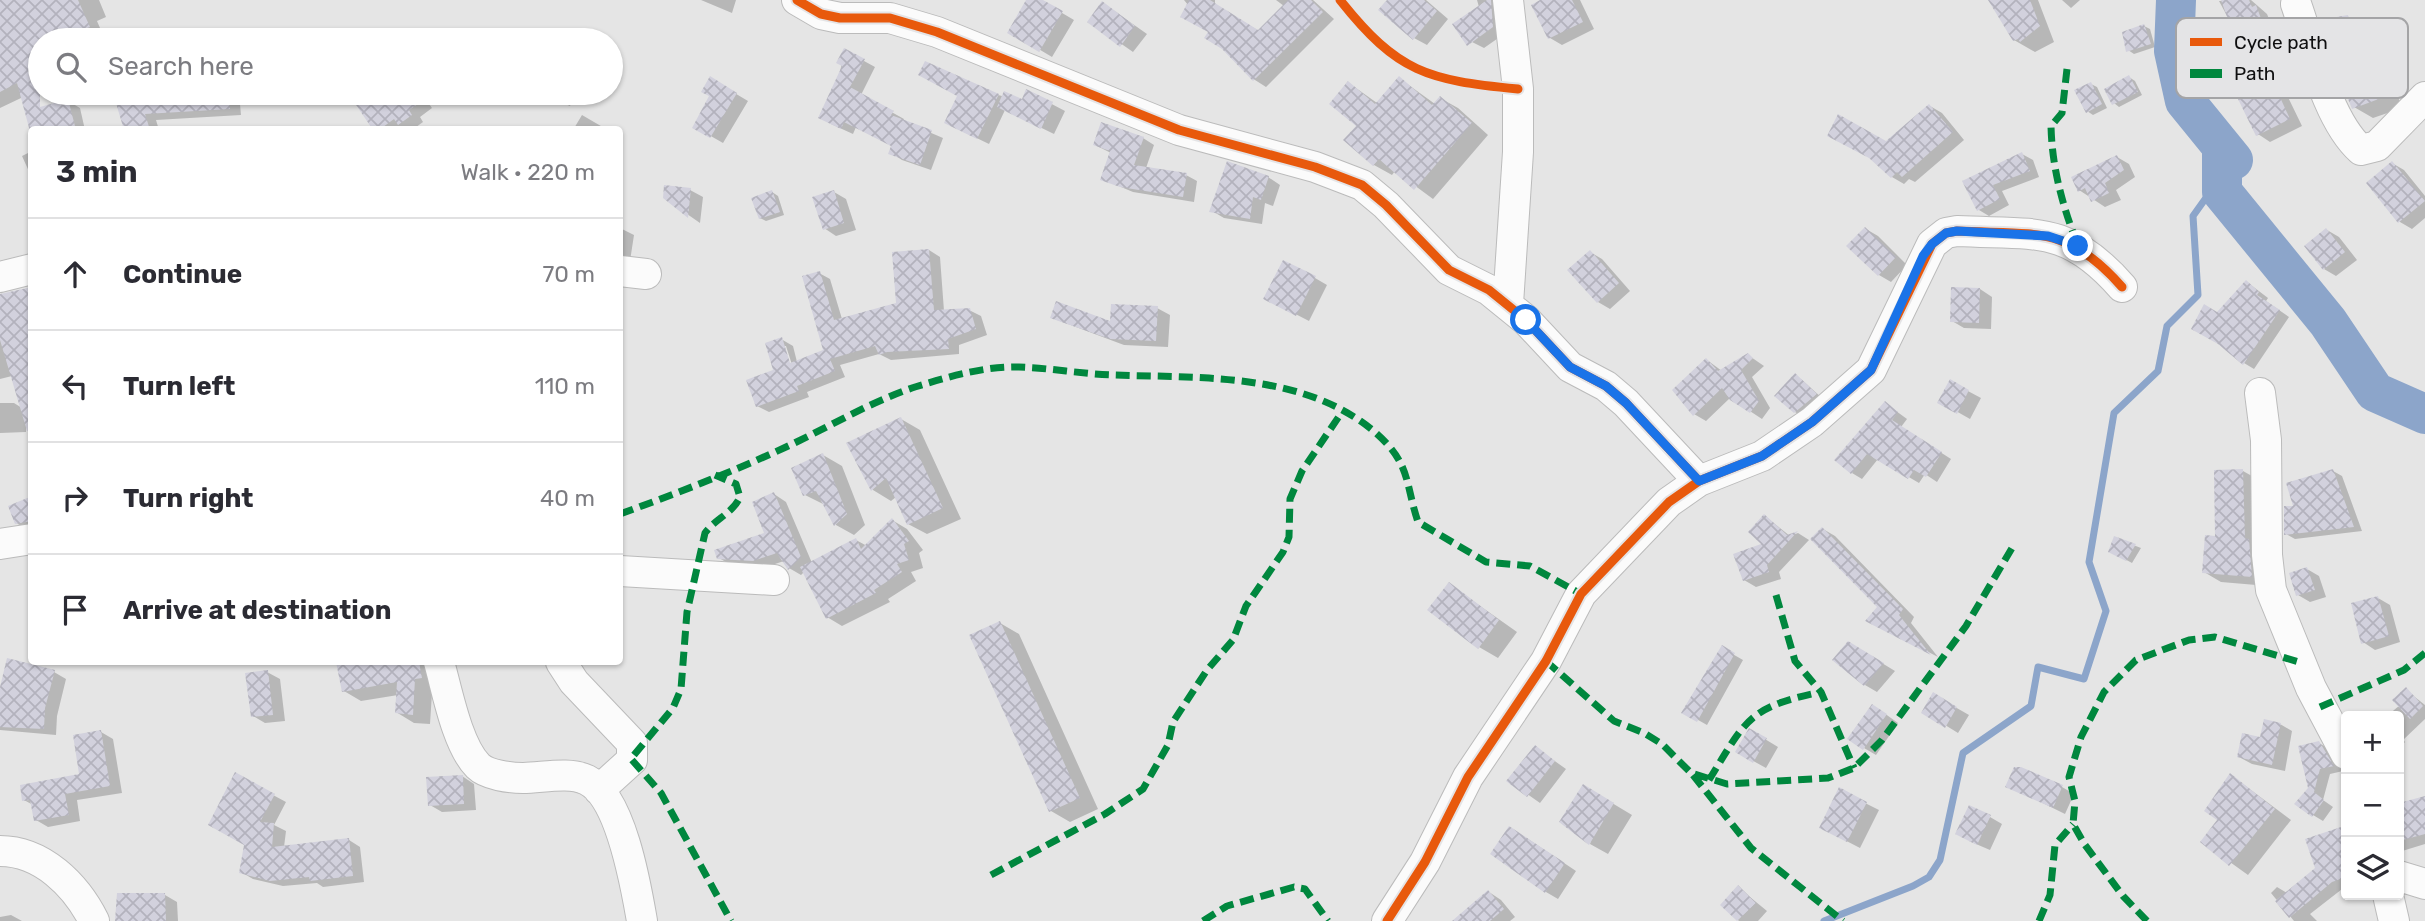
<!DOCTYPE html>
<html lang="en">
<head>
<meta charset="utf-8">
<style>
  body { margin:0; font-family:Rubik,sans-serif; background:#f2f2f3; color:#2b2b33 }
  .controls { position:absolute; right:21px; bottom:21px; display:grid; overflow:hidden; border-radius:7px; box-shadow:0 2px 5px #0004 }
  .controls button { width:63px; height:63px; display:grid; place-items:center; padding:0; border:0; border-bottom:2px solid #e1e1e2; background:#fff; color:#2b2b33; font:35px sans-serif }
  .stop { position:absolute; width:21px; height:21px; margin:-16px; border:5px solid #1a73e8; border-radius:50%; background:#fff }
  .stop.end { background:#1a73e8; border-color:#fff; box-shadow:0 2px 7px #0008 }
  .list { margin:0; padding:0; list-style:none }
  h2 { display:flex; justify-content:space-between; align-items:center; height:91px; margin:0; padding:0 28px; font-size:30px }
  h2 small { font-size:23px; font-weight:400; color:#7c7c81 }
  .list li { display:grid; grid-template-columns:46px 1fr auto; gap:21px; align-items:center; box-sizing:border-box; height:112px; padding:0 28px; border-top:2px solid #e1e1e2 }
  .list b { display:block; font-size:26px; white-space:nowrap }
  .list em { font-size:23px; font-style:normal; color:#7c7c81 }
  .icon { flex:none; width:38px; height:38px; fill:none; stroke:currentColor; stroke-width:2; stroke-linecap:round; stroke-linejoin:round }
  .map { position:relative; flex:none; width:2425px; height:921px; overflow:hidden }
  .search { position:absolute; background:#fff; box-shadow:0 2px 5px #0004; left:28px; top:28px; width:595px; height:77px; display:flex; align-items:center; gap:18px; box-sizing:border-box; padding:0 24px; border-radius:38px; color:#7c7c81; font-size:26px }
  .panel { position:absolute; background:#fff; box-shadow:0 2px 5px #0004; left:28px; top:126px; width:595px; height:539px; border-radius:7px }
  .map>svg:first-child { display:block }
</style>
</head>
<body>
<div class="map">
<svg width="2425" height="921" viewBox="0 0 2425 921">
  <defs>
    <pattern id="building-cross-hatch" width="8" height="8" patternUnits="userSpaceOnUse" patternTransform="scale(1.75)"><rect width="8" height="8" fill="#d2d1dd"/><path d="M0 0l8 8M0 8l8-8" fill="none" stroke="#b3b2bd"/></pattern>
  </defs>
  <rect width="100%" height="100%" fill="#e5e5e5"/>
  <path fill="#0003" fill-rule="evenodd" d="M0 0H99L106 17 97 21 103 35 90 40H40V89L0 108Z
    M701 0H736L732 13Z
    M1028 0H1040L1074 20 1052 57 1010 32Z
    M1184 0H1215V5L1259 31 1284 6 1276 0H1313L1334 19 1266 87 1255 80 1223 48Z
    M1389 0H1426L1448 19 1427 45 1414 38Z
    M1477 0H1498L1504 34 1484 48 1472 42 1479 7Z
    M1544 0H1580L1594 29 1562 45 1550 38Z
    M2002 0H2038L2054 42 2035 52 2014 40 1993 5Z
    M2062 0H2080L2071 8Z
    M2251 0 2267 14 2274 31 2276 52 2257 55 2246 49 2244 33 2233 27 2219 1Z
    M1103 3 1147 34 1133 52 1090 22Z
    M2348 17 2354 20 2356 36 2340 38 2335 35Z
    M2144 26 2150 29 2155 47 2134 54 2128 50Z
    M217 36 253 40H217Z
    M2352 45 2387 65 2402 108 2373 118 2354 107Z
    M844 50 875 67 861 95 904 119 903 121 943 138 931 170 902 160 891 153 893 146 856 127 853 134 831 124Z
    M2129 77 2135 81 2142 95 2119 107 2114 103Z
    M1399 78 1435 104 1440 98 1458 108 1488 135 1433 199 1395 171 1392 175 1374 165 1346 140 1358 125 1349 83 1377 103Z
    M711 79 748 101 723 143 695 127 711 96Z
    M2091 84 2097 87 2107 108 2093 115 2087 111Z
    M2272 84 2285 91 2302 126 2270 142 2258 134Z
    M1027 91 1065 111 1054 134 1005 110 989 144 958 129 998 95 1022 101Z
    M115 93H239L241 115 156 120 159 130H115L125 127Z
    M363 93H421L432 108 420 117 423 122 412 130H375L354 99Z
    M537 93H575L570 106Z
    M68 101 80 108 85 130H32L26 112Z
    M1930 106 1942 113 1964 140 1915 182 1909 179 1904 184 1892 177 1887 143Z
    M582 115 606 129V130H573Z
    M1143 138 1154 145 1146 168 1186 175 1197 181 1194 202 1133 192 1102 179 1111 153 1095 145Z
    M32 151V178L22 156Z
    M2022 154 2033 160 2039 177 2002 191 2009 205 1989 216 1979 210 1965 181Z
    M2117 157 2129 164 2135 177 2116 190 2121 200 2105 207 2079 190Z
    M2392 163 2404 170 2425 196V218L2412 229 2400 222 2368 183Z
    M1268 177 1280 185 1273 206 1265 203 1262 224 1224 218 1212 211Z
    M690 190 703 197 700 223 664 198Z
    M772 192 778 196 784 215 766 221 760 218Z
    M834 192 846 199 856 230 836 236 824 228Z
    M620 228 634 235 630 261 620 264Z
    M1866 229 1878 236 1907 265 1891 282 1879 275Z
    M2327 230 2339 237 2357 260 2336 276 2324 269 2306 246Z
    M929 250 940 257 944 311 969 310 981 316 987 335 959 345V354L891 360 879 354 840 365 845 377 807 392 809 397 769 412 757 406 776 371 781 339 793 346 797 362 825 351 819 273 830 279 842 319 898 304ZM782 346H786L794 371 790 372Z
    M1590 252 1602 259 1630 291 1610 309 1598 302Z
    M1315 278 1327 285 1309 321 1278 305Z
    M2247 282 2268 298 2266 301 2289 317 2254 369 2244 363 2218 314Z
    M1980 289 1992 297 1991 329 1964 328 1952 321Z
    M0 296 26 410V432L0 433V403H14L22 408 12 376 0 379Z
    M1157 308 1170 315 1168 347 1124 345 1052 318 1112 323Z
    M1748 355 1764 366 1752 377 1770 408 1762 419 1730 398 1706 421 1694 414 1707 360 1722 371Z
    M1801 379 1822 398 1800 415 1795 412Z
    M1951 382 1981 398 1970 419 1940 402Z
    M1885 403 1907 419 1901 427 1951 459 1937 482 1925 474 1919 483 1878 459 1862 479 1852 473Z
    M901 419 920 430 961 519 927 534 908 524 896 497 891 501 873 490 848 444Z
    M823 455 842 466 865 525 854 535 836 525 825 505 805 495Z
    M2243 471 2259 480 2268 586 2221 582 2204 572Z
    M2333 471 2342 476 2362 531 2295 539 2286 534 2295 507Z
    M774 494 786 502 812 563 856 540 867 546 892 520 907 529 923 550 919 553 923 568 911 572 916 581 888 599 890 602 842 626 827 617 804 572 801 575 789 568 784 561 766 567 731 565 719 558 767 534Z
    M32 498V529L29 530 16 523Z
    M1765 516 1790 536 1798 533 1809 540 1779 572 1781 579 1756 587 1744 580 1765 545Z
    M1823 529 1835 536 1914 617 1911 623 1938 657 1880 627 1879 607Z
    M2115 538 2141 548 2132 563 2110 551Z
    M2307 569 2319 576 2326 597 2310 602 2298 595Z
    M1449 584 1517 632 1498 658 1479 647Z
    M2378 598 2390 605 2400 642 2375 650 2363 642Z
    M1000 623 1019 634 1098 809 1070 822 1051 811Z
    M1849 643 1895 671 1877 692 1865 685Z
    M1722 648 1743 660 1707 725 1684 712Z
    M338 662H434L430 724 414 723 396 712 398 695 361 701 344 691Z
    M54 672 66 679 57 716 56 735 0 730V694Z
    M267 672 280 679 285 721 265 723 253 716Z
    M2406 690 2425 705V719L2403 740 2405 742 2399 748V716H2387L2400 705Z
    M1934 695 1969 715 1958 733 1924 712Z
    M1884 713 1898 723 1876 755 1864 748Z
    M2280 724 2292 731 2285 771 2252 764 2239 757Z
    M1750 730 1778 747 1766 768 1737 752Z
    M101 732 113 739 122 793 77 800 80 821 48 827 36 820 33 805 24 800 81 776Z
    M2319 743 2329 749 2343 771 2330 774 2323 800 2333 807 2323 821 2313 815 2310 788Z
    M1535 747 1566 769 1540 803 1509 781Z
    M236 775 286 802 274 825 286 831 284 847 349 840 360 847 364 882 323 887 317 883 283 886 253 879 241 872 246 844Z
    M2231 775 2291 820 2248 875 2202 842 2220 820Z
    M462 776 474 784 476 810 442 812 430 805Z
    M2008 786 2062 787 2074 794 2065 814Z
    M1839 790 1879 810 1860 848 1833 834Z
    M1602 797 1632 815 1608 854 1590 844Z
    M2425 798V844L2399 852V805Z
    M1990 817 2002 824 1990 850 1969 841Z
    M2341 829 2346 832V886L2310 914 2317 921H2294L2271 893 2277 887 2287 893 2317 868Z
    M1522 835 1576 871 1558 899 1546 892Z
    M1739 888 1767 911 1758 921H1739L1722 905Z
    M1489 892 1501 900 1515 917 1510 921H1472Z
    M165 895 177 902 178 921H117Z
    M11 915 22 921H0V917Z"/>
  <g fill="none" stroke-linecap="round" stroke-linejoin="round">
    <path stroke="#8ca5ca" stroke-width="7" d="M1824 921 1913 886 1929 877 1940 860 1963 753 2031 706 2038 667 2084 679 2106 611 2089 562 2114 413 2158 371 2167 326 2198 295 2193 216 2233 160"/>
    <path stroke="#8ca5ca" stroke-width="40" d="M2176 0 2174 51 2185 101 2233 160 2222 153V192L2328 322 2375 392 2425 414"/>
  </g>
  <path fill="url(#building-cross-hatch)" d="M0 0H78L90 27 58 40H40V107L68 99 76 130H32V139L17 83 0 92Z
    M1026 0H1043L1063 11 1039 52 1007 33Z
    M1189 0H1210L1258 30 1288 0H1311L1323 12 1253 81 1222 49 1204 38 1208 32 1180 17Z
    M1387 0H1424L1437 11 1413 40 1378 10Z
    M1487 0H1491L1493 27 1467 46 1452 24Z
    M1540 0H1572L1583 22 1548 39 1531 5Z
    M1988 0H2030L2040 26 2020 42 2018 39 2013 41Z
    M2221 0H2249L2252 7 2256 5 2263 24 2265 47 2245 50 2240 24 2231 28Z
    M1102 1 1135 26 1120 47 1087 22Z
    M2348 15 2351 33 2333 36 2331 18Z
    M2144 24 2151 44 2126 52 2122 32Z
    M2352 43 2354 57 2368 52 2384 97 2352 109 2334 64 2337 63 2335 51Z
    M844 48 865 59 850 87 894 111 891 115 932 130 920 165 888 154 891 146 844 122 841 129 818 118 842 66 836 63Z
    M925 61 999 94 977 139 944 123 957 96 918 75Z
    M2129 75 2138 92 2112 105 2104 89Z
    M710 76 737 93 710 138 692 128 709 96 701 92Z
    M1399 76 1432 105 1440 96 1472 123 1414 190 1379 159 1373 166 1343 140 1356 126 1329 104 1348 81 1375 104Z
    M2091 82 2102 104 2086 113 2074 90Z
    M2273 82 2290 119 2256 136 2238 99Z
    M1026 89 1053 102 1041 129 997 107 1004 91 1022 99Z
    M113 93H228L230 109 145 114 150 130H124Z
    M348 93H434L409 110 412 115 398 125 394 119 379 130H373Z
    M1929 104 1953 132 1902 177 1897 172 1891 178 1869 158 1827 136 1838 114 1886 141Z
    M1101 122 1144 137 1134 165 1187 173 1183 197 1120 187 1100 180 1110 151 1093 145Z
    M2022 152 2030 171 1993 185 2000 199 1977 211 1962 181Z
    M2117 155 2124 170 2105 183 2109 193 2091 202 2085 188 2078 192 2071 177Z
    M1227 161 1269 176 1261 200 1253 197 1250 219 1209 212Z
    M2392 161 2425 201 2398 223 2366 183Z
    M664 185 691 188 688 218 663 198Z
    M772 190 780 212 759 219 751 198Z
    M834 190 844 223 823 230 812 197Z
    M1865 227 1896 257 1878 276 1846 246Z
    M2326 228 2345 252 2323 270 2304 246Z
    M929 249 934 310 970 308 976 329 948 339 949 349 887 352 879 355 875 346 830 359 835 371 797 386 799 391 756 407 746 380 773 370 765 343 782 337 790 363 823 350 802 276 820 271 834 320 896 303 892 252Z
    M1590 250 1619 283 1597 303 1567 270Z
    M1283 260 1316 276 1296 316 1263 299Z
    M2246 280 2259 292 2257 295 2280 310 2243 365 2218 344 2191 329 2204 304 2217 312Z
    M32 287V430L27 431 0 340V294Z
    M1951 287 1980 288 1979 323 1950 322Z
    M1056 301 1110 321 1111 304 1158 306 1156 341 1110 339 1050 318Z
    M1748 353 1753 358 1741 370 1759 401 1750 413 1730 400 1722 388 1693 416 1672 390 1706 358 1718 371Z
    M1795 373 1817 394 1794 413 1774 396Z
    M1950 379 1969 390 1957 414 1937 403Z
    M1885 401 1898 412 1892 420 1942 452 1926 477 1914 470 1908 479 1867 454 1851 474 1834 460Z
    M901 417 943 508 907 525 886 478 871 491 846 443Z
    M823 453 847 514 834 526 816 491 803 496 791 468Z
    M2243 469 2245 538 2249 539 2252 577 2202 573 2205 535 2215 536 2214 470Z
    M2333 469 2354 527 2284 535V506H2293L2286 483Z
    M774 492 801 557 788 570 777 553 753 561 717 559 714 550 764 533 752 502Z
    M32 496V521L15 524 8 506Z
    M1764 514 1787 535 1798 531 1767 565 1769 572 1743 581 1733 554 1761 544 1748 532Z
    M892 518 909 541 904 544 909 560 897 564 902 572 874 590 876 593 826 619 800 567 856 538 861 549Z
    M1822 527 1903 609 1899 615 1931 655 1865 621 1877 607 1810 539Z
    M2114 536 2136 544 2126 561 2108 552Z
    M2307 567 2315 590 2296 596 2289 573Z
    M1449 582 1499 620 1478 649 1427 610Z
    M2378 596 2389 636 2361 644 2351 603Z
    M1000 621 1080 798 1049 812 969 635Z
    M1848 641 1884 663 1864 686 1832 660Z
    M1722 645 1735 653 1697 722 1681 713Z
    M7 658 55 670 45 708 44 729 0 727V687Z
    M336 662H419L422 678 415 679 413 715 395 713 397 682 342 692Z
    M268 670 273 715 251 717 245 673Z
    M2406 687 2423 706 2410 719 2392 700Z
    M1933 692 1957 707 1945 728 1921 713Z
    M1872 704 1887 714 1863 750 1847 739Z
    M2264 719 2281 723 2272 765 2237 757 2242 733 2260 737Z
    M1749 728 1767 738 1753 763 1735 752Z
    M101 730 110 786 65 794 69 815 34 821 30 800 22 801 20 785 79 774 73 735Z
    M2319 741 2334 766 2320 769 2314 792 2324 800 2312 817 2294 804 2308 788 2298 746Z
    M1535 745 1555 761 1527 797 1506 781Z
    M2014 767H2021L2063 785 2053 808 2005 787Z
    M235 772 275 794 260 822 274 823 272 847 349 838 353 876 310 881 309 877 270 881 239 873 244 845 208 825Z
    M2230 773 2275 809 2229 866 2200 842 2217 820 2204 811Z
    M463 775 464 804 428 806 426 777Z
    M1583 784 1614 803 1589 845 1559 822Z
    M1839 787 1867 802 1847 842 1819 828Z
    M2425 796V834L2399 841V803Z
    M1969 805 1991 815 1977 845 1955 834Z
    M1509 826 1565 863 1545 893 1490 854Z
    M2341 827 2346 842V877L2332 882 2289 918 2275 901 2315 868 2305 839Z
    M1738 885 1756 903 1737 921 1720 905Z
    M1488 890 1504 909 1490 921H1452Z
    M117 893H165L166 921H115Z"/>
  <g fill="none" stroke-linecap="round" stroke-linejoin="round">
    <g stroke="#bbb" stroke-width="32">
      <path id="minor" d="M797 0 821 14 840 18H890L937 32 1179 130 1315 167 1362 185 1386 205 1449 270 1489 290 1526 320 1570 367 1606 386 1626 403 1699 481
        M2296 4C2311 46 2327 120 2361 150L2377 146 2425 97
        M620 271 646 274
        M0 277 32 269
        M1508 304 1518 152V89L1508 0
        M2260 393 2266 440 2267 555 2271 590 2311 688 2346 754
        M0 544 32 539
        M620 571 774 580
        M439 662C447 690 457 745 478 766 487 775 510 778 523 778 542 778 569 771 587 780 621 797 636 886 642 921
        M561 662 574 682 632 743V760L599 790
        M0 851C42 851 76 885 94 921
        M2399 876 2425 884
        M2388 895 2394 921
        M1387 921 1425 862 1468 777 1546 661 1581 594 1669 502 1699 481 1762 456 1812 422 1871 370 1932 244 1946 233 1957 231C2034 235 2067 224 2122 287"/>
    </g>
    <use href="#minor" stroke="#fbfbfb" stroke-width="30"/>
    <path stroke="#00873e" stroke-width="7" stroke-dasharray="14 7" stroke-linecap="butt" d="M2067 69 2062 113 2051 126C2052 169 2063 207 2078 246
      M620 514C675 494 732 472 786 447 829 427 870 402 915 387 948 377 984 366 1019 367 1050 368 1082 374 1113 375 1201 378 1305 372 1376 433 1411 464 1405 483 1418 522L1486 562 1530 566 1581 594
      M1776 595 1795 661 1821 692 1854 768
      M1546 661 1614 721 1644 733 1662 744 1691 773 1727 784 1828 778 1854 768 1882 740 1966 626 2012 548
      M2320 707 2404 670 2425 653
      M634 755 673 708 681 689 687 612 705 533C715 519 733 513 740 497L736 484 715 475
      M632 760 661 793 731 921
      M1693 775 1751 848 1843 921
      M1709 780C1746 720 1748 707 1821 692
      M991 875 1105 814 1143 789 1168 745 1173 722 1207 670 1233 640 1246 606 1283 552 1289 537 1290 499 1302 471 1342 412
      M1203 921 1227 906 1294 887 1305 889 1328 921
      M2039 921 2050 895 2055 845 2073 824
      M2147 921 2123 896 2085 845 2073 824 2075 801 2069 777 2081 737 2104 692 2136 660 2189 640 2215 637 2299 662"/>
    <g stroke="#e4e4e6" stroke-width="13">
      <path id="cycleway" d="M797 0 821 14 840 18H890L937 32 1179 130 1315 167 1362 185 1386 205 1449 270 1489 290 1526 320 1570 367 1606 386 1626 403 1699 481
        M1340 0C1398 73 1427 80 1518 89
        M1387 921 1425 862 1468 777 1546 661 1581 594 1669 502 1699 481 1762 456 1812 422 1871 370 1932 244 1946 233 1957 231C2034 235 2067 224 2122 287"/>
    </g>
    <use href="#cycleway" stroke="#e8590c" stroke-width="9"/>
  </g>
  <g fill="none" stroke-linecap="round" stroke-linejoin="round">
    <path stroke="#1a73e8" stroke-width="9" d="M1526 320 1570 367 1606 386 1626 403 1699 481 1762 456 1812 422 1871 370 1923 256 1932 244 1946 233 1957 231 2048 236 2078 246"/>
  </g>
  <rect x="2176" y="18" width="232" height="80" rx="10" fill="#e4e4e6" stroke="#a4a4a6" stroke-width="2"/>
  <rect x="2190" y="38" width="32" height="8" fill="#e8590c"/>
  <rect x="2190" y="69" width="32" height="9" fill="#00873e"/>
  <g font-size="19" fill="#0f0f10">
    <text x="2234" y="49">Cycle path</text>
    <text x="2234" y="80">Path</text>
  </g>
</svg>
<div class="controls">
<button>+</button>
<button>−</button>
<button><svg class="icon" aria-label="layers" viewBox="0 0 24 24"><path d="M12 4l9 5-9 5-9-5zM3 14l9 5 9-5"/></svg></button>
</div>
<div class="stop" style="left:1526px;top:320px"></div>
<div class="stop end" style="left:2078px;top:246px"></div>
<div class="search"><svg class="icon" aria-label="search" viewBox="0 0 24 24"><circle cx="10" cy="10" r="6"/><path d="M15 15l6 6"/></svg>Search here</div>
<section class="panel">
<h2>3 min<small>Walk · 220 m</small></h2>
<ul class="list">
<li><svg class="icon" aria-label="ahead" viewBox="0 0 24 24"><path d="M12 20V5M6 11l6-6 6 6"/></svg><div><b>Continue</b></div><em>70 m</em></li>
<li><svg class="icon" aria-label="left" viewBox="0 0 24 24"><path d="M17 20v-9H6M10 6l-5 5 5 5"/></svg><div><b>Turn left</b></div><em>110 m</em></li>
<li><svg class="icon" aria-label="right" viewBox="0 0 24 24"><path d="M7 20v-9h11M14 6l5 5-5 5"/></svg><div><b>Turn right</b></div><em>40 m</em></li>
<li><svg class="icon" aria-label="arrive" viewBox="0 0 24 24"><path d="M6 21V4h12l-3 4 3 4H6"/></svg><div><b>Arrive at destination</b></div></li>
</ul>
</section>
</div>
</body>
</html>
